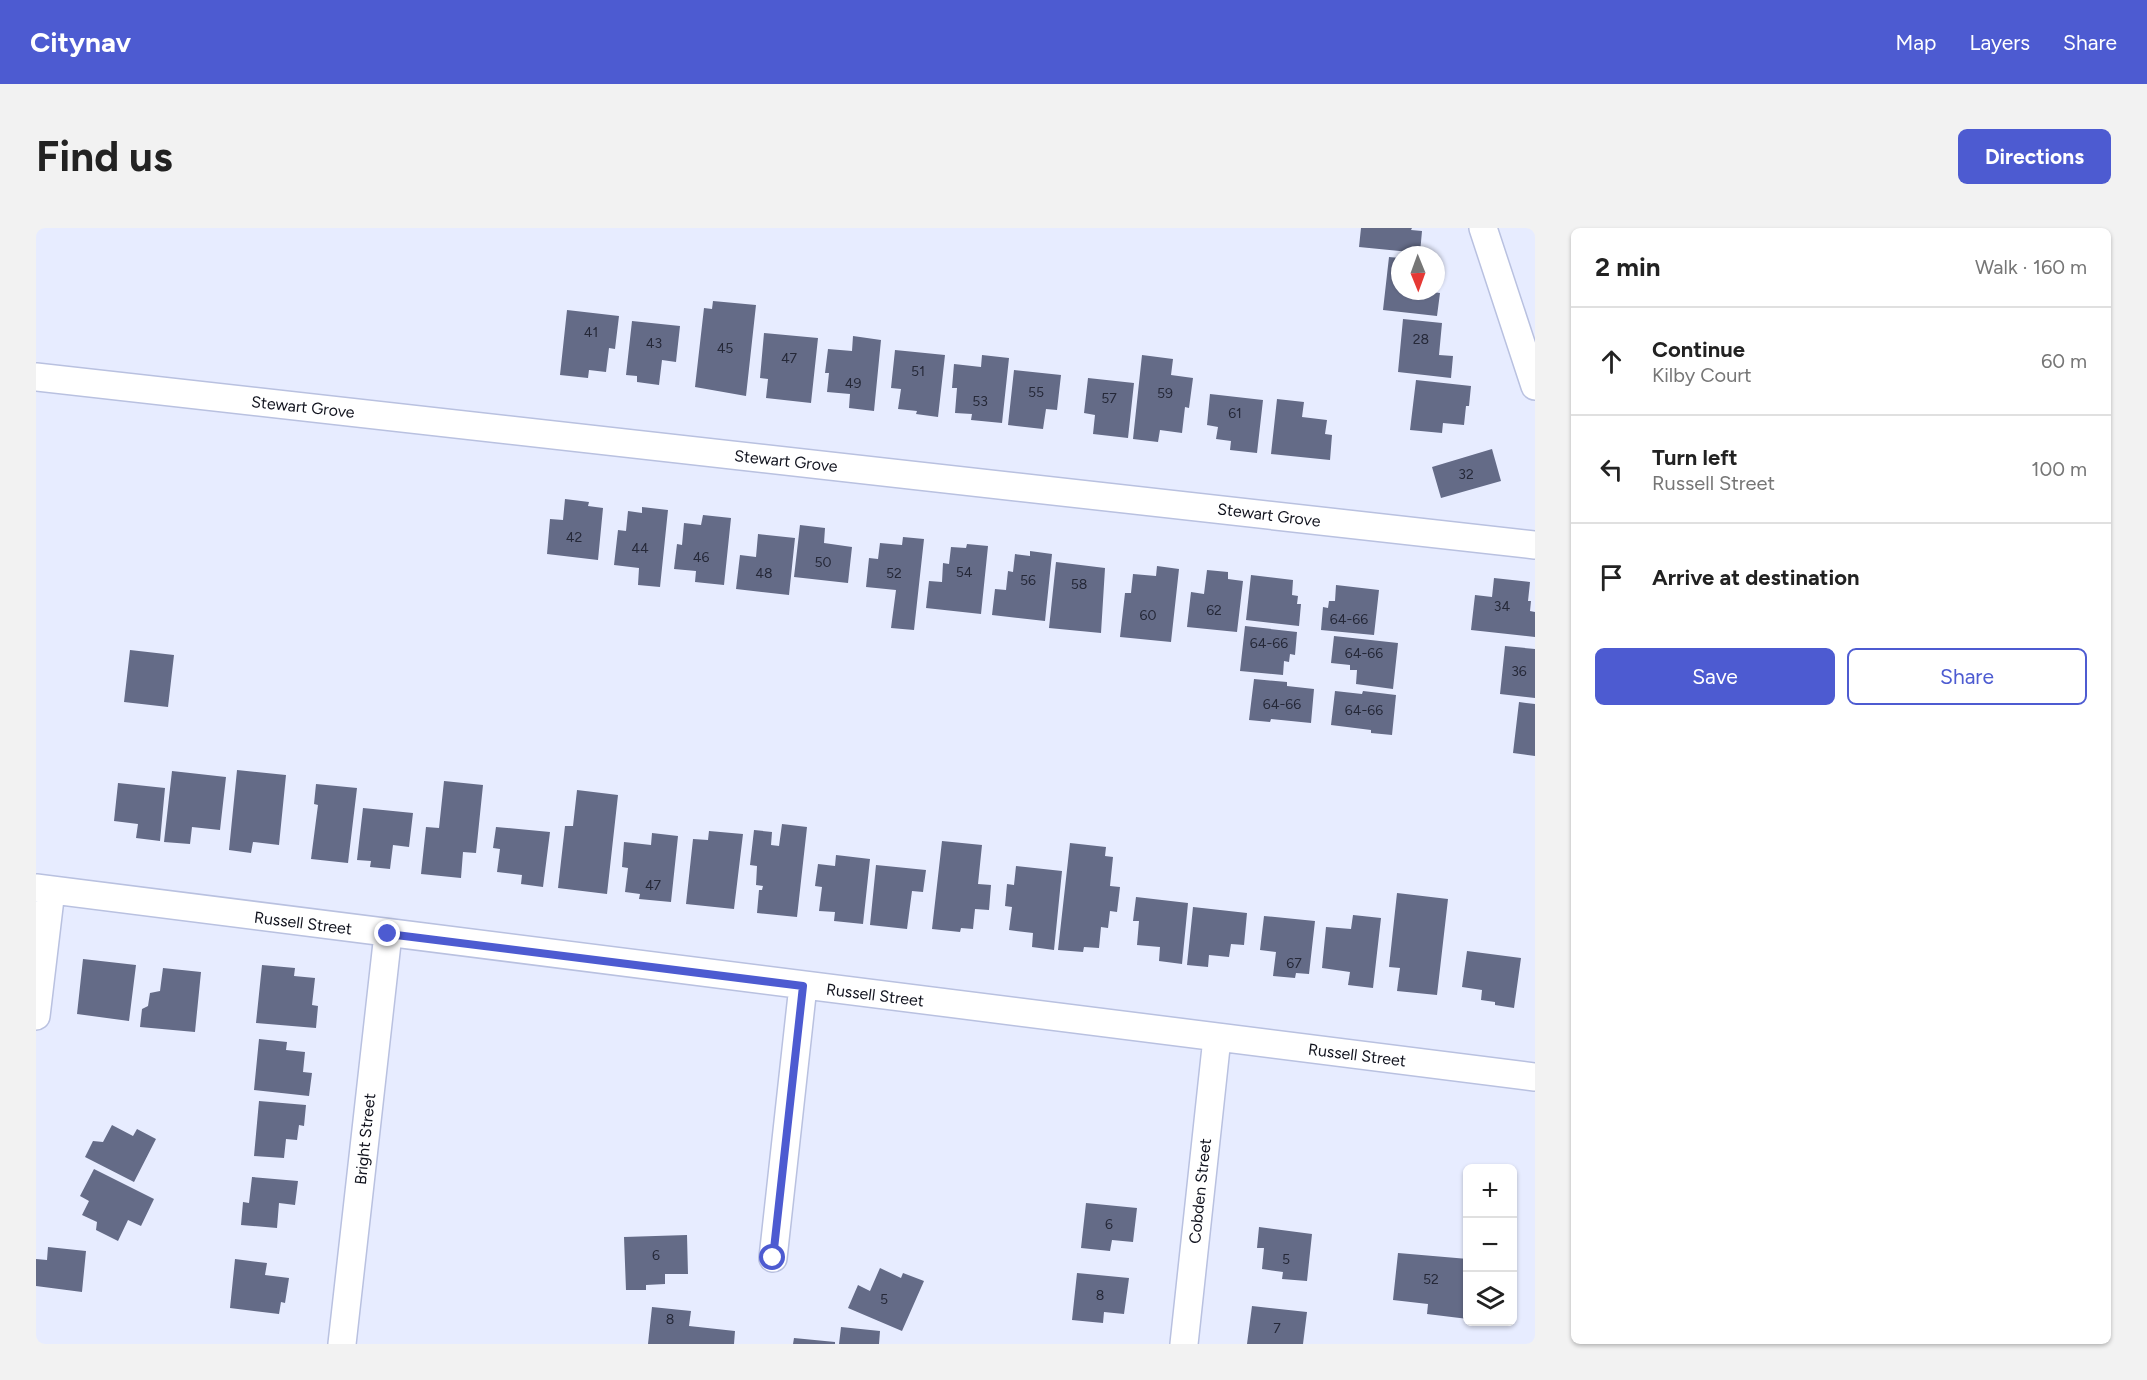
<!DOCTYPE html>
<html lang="en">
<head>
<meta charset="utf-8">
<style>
  body { margin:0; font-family:Figtree,sans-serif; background:#f2f2f2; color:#222 }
  .controls { position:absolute; right:18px; bottom:18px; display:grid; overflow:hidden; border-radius:9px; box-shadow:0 2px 4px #0004 }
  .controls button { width:54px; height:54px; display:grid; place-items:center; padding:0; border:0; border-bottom:2px solid #e0e0e0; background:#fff; color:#222; font:30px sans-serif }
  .compass { position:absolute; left:1355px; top:18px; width:54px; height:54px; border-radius:50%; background:#fff; box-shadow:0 2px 4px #0004; rotate:179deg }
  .stop { position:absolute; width:18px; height:18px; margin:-14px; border:4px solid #4d5bd1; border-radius:50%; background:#fff }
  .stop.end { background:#4d5bd1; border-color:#fff; box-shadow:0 2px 6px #0008 }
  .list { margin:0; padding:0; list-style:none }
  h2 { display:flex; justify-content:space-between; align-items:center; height:78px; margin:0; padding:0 24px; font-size:26px }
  h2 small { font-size:20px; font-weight:400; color:#767676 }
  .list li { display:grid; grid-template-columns:39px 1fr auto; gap:18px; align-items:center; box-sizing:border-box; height:108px; padding:0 24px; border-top:2px solid #e0e0e0 }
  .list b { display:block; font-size:22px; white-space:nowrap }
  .list p { margin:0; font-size:20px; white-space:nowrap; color:#767676 }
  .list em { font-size:20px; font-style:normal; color:#767676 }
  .actions { display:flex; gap:12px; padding:18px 24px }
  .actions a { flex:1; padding:14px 0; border:2px solid #4d5bd1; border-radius:9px; text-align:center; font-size:21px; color:#4d5bd1 }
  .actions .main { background:#4d5bd1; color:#fff }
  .icon { flex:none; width:33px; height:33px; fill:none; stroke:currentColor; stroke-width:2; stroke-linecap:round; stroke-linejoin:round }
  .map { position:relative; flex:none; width:1499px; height:1116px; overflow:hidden; border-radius:9px }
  header { display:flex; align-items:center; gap:36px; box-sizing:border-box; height:84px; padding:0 30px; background:#4d5bd1; color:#fff }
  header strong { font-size:28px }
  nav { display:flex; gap:33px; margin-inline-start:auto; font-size:21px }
  .intro { display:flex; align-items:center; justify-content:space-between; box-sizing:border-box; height:144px; padding:0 36px }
  h1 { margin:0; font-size:42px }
  .button { padding:15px 27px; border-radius:9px; background:#4d5bd1; color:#fff; font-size:21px; font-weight:700 }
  main { display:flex; gap:36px; padding:0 36px }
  aside { flex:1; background:#fff; border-radius:9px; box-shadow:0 2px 4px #0004 }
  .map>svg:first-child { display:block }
</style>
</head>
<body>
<header>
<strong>Citynav</strong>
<nav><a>Map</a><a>Layers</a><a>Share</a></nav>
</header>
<div class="intro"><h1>Find us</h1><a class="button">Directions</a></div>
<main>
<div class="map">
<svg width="1499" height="1116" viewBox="0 0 1499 1116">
  <rect width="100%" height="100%" fill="#e7ecff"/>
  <path fill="#646b87" d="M1325 0H1376L1375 2 1386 3 1384 25 1323 19Z
    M1353 29 1364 30V63H1389L1404 65 1401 88 1347 82Z
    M677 73 720 77 710 168 659 159 668 80 676 81Z
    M531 82 583 88 579 121 573 120 570 144 553 142 552 150 524 147Z
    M1367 91 1406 95 1403 127 1417 128 1415 150 1362 144Z
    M596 93 644 98 640 134 626 132 623 157 601 154V148L590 147Z
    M728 105 782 110 775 175 730 170 732 151 724 150Z
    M817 108 845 112 838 183 813 180 814 166 791 164 793 145H789L792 121 816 123Z
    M859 122 909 127 902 189 880 186 881 183 862 181 865 161 855 160Z
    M946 127 973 130 966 195 935 192 936 186 919 185 921 160H916L918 136 945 139Z
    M1106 127 1137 131 1135 147 1157 150 1153 180 1149 179 1146 205 1124 202 1122 214 1097 211Z
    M978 142 1025 147 1021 182 1010 181 1007 201 972 197Z
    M1052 150 1098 155 1092 210 1057 206 1059 187 1048 185Z
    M1380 152 1435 158 1433 178H1430L1428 197 1407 195 1406 205 1374 202Z
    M1174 166 1227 172 1221 225 1194 222 1195 213 1180 211 1182 199 1171 197Z
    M1241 171 1268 174 1266 189 1291 192 1289 206 1296 207 1294 232 1235 226Z
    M1456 221 1465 253 1405 270 1396 239Z
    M529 271 553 274 552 278 567 280 562 332 511 326 514 291 527 292Z
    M606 279 632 282 624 359 602 357 603 340 578 337 582 302 590 303 592 283 606 285Z
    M667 287 695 290 688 357 659 354 660 343 638 341 641 316 646 317 648 295 665 297Z
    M764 297 789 300 788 315 816 319 812 355 758 349Z
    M722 306 759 310 753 367 700 361 704 327 720 329Z
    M867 309 888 311 878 402 855 400 860 362 830 359 833 330 842 331 844 315 866 317Z
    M931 316 952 318 945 386 890 380 893 353 906 354 907 335 913 336 915 319 930 320Z
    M994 323 1016 326 1009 393 956 387 959 361 970 362 972 343 977 344 979 326 994 328Z
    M1020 334 1069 340 1065 405 1013 400Z
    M1121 338 1143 341 1135 414 1084 409 1089 365H1095L1097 346 1120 348Z
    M1171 342 1192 344V351L1207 353 1201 404 1151 399 1155 364 1168 366Z
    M1215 347 1257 352 1256 367 1262 368 1261 376H1265L1263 398 1210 392Z
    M1458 350 1494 354 1492 373H1495L1494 383 1499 384V409L1435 402 1439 367 1456 369Z
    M1300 357 1343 362 1338 407 1285 402 1287 379 1292 380 1293 373H1299Z
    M1209 398 1261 404 1259 427 1254 426 1253 434 1248 433 1247 447 1204 443Z
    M1298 408 1362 415 1357 461 1320 456 1321 442H1314V437L1295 435Z
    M1469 418 1499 421V470L1464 466Z
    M94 422 138 427 132 479 88 474Z
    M1218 451 1251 454V458L1278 461 1275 495 1235 491 1234 494 1213 492Z
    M1299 463 1326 466 1327 463 1360 467 1356 507 1335 505V502L1295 497Z
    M1483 474 1499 476V528L1477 525Z
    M201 542 250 547 243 617 217 614 215 625 193 622Z
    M136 543 190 549 184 602 156 599 154 616 128 614Z
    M408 553 447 557 440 625 427 624 425 650 385 646 390 599 403 600Z
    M82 555 129 560 124 613 100 610 102 596 78 593Z
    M280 556 321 560 312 635 275 631 282 577 278 576Z
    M541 562 582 567 571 666 522 660 529 598H537Z
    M327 580 377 585 373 619 357 617 354 641 334 639 335 633 321 632Z
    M746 596 771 599 761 689 721 685 723 662H726L727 658 720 657 721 638 714 637 718 602 736 604 735 617 743 618Z
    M460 599 514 604 507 659 485 656 486 647 461 644 464 621 457 620Z
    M673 603 707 606 698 681 650 676 657 611 672 612Z
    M616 605 642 608 635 674 603 671 604 666 589 664 592 640 586 639 588 614 615 617Z
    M906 613 946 617 942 656 955 657 953 682 939 681 937 701 925 700 924 704 896 701Z
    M1034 615 1070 619 1069 628 1077 629 1074 658 1084 659 1081 684 1074 683 1072 700 1065 699 1063 720 1048 719 1047 724 1022 722Z
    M800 627 834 631 827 696 798 693 799 684 783 683 786 659 779 658 782 636 799 638Z
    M840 637 890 642 887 664 876 663 871 701 834 697Z
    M980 638 1026 643 1018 722 996 719 997 705 973 702 976 679 969 678 971 656 978 657Z
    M1361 665 1412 671 1401 767 1361 763 1364 740 1353 739Z
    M1100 669 1152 675 1146 736 1123 733 1124 719 1101 717 1103 693H1097Z
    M1157 679 1211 685 1208 717 1195 716 1193 729 1173 727 1172 739 1151 737Z
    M1317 687 1345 690 1337 760 1312 757 1314 744 1286 740 1290 699 1315 701Z
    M1228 688 1279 693 1273 746 1260 745 1259 750 1237 748 1240 724 1224 722Z
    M1431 723 1485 730 1478 780 1459 777V774L1445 772 1446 762 1426 759Z
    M47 731 100 737 93 793 41 786Z
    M226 737 259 740 258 748 279 750 276 777 282 778 280 800 220 795Z
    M127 740 165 744 159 804 104 799 106 781 112 778 114 765 124 763Z
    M223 811 251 814 250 822 269 824 267 844 276 845 273 868 218 862Z
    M223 873 270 877 268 898 263 897 261 912 250 911 248 930 218 928Z
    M76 897 97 908 101 901 120 911 98 954 49 929 57 913 67 914Z
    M58 941 118 971 105 998 92 992 82 1013 60 1002 61 994 46 987 53 973 44 968Z
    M216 949 262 953 259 977 243 975 241 1000 205 997 207 974 213 975Z
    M1050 975 1101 980 1097 1014 1076 1012 1074 1023 1045 1020Z
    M1223 999 1276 1006 1271 1053 1246 1051 1247 1044 1226 1041 1228 1020H1221Z
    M651 1007 652 1046H629V1056L610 1057V1062H590L588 1009Z
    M12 1019 50 1023 46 1064 0 1058V1031L11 1032Z
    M1362 1025 1432 1031V1091L1391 1086 1392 1076 1357 1072Z
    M199 1031 231 1035 229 1047 253 1050 249 1075 245 1074 243 1086 194 1080Z
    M844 1040 865 1050 867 1045 888 1053 866 1103 812 1080 822 1057 834 1063Z
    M1041 1045 1093 1050 1088 1086 1068 1084 1067 1095 1036 1092Z
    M1216 1078 1271 1084 1267 1116H1211Z
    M616 1079 655 1083 653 1098 699 1103 698 1116H612Z
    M805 1099 844 1103 843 1116H803Z
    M758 1110 799 1114V1116H757Z"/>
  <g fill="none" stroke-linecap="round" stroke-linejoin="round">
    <g stroke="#b9c1e0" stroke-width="30">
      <path id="minor" d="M1447 0 1499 158
        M0 149 1499 317
        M0 660 1499 849
        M0 788 15 662
        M737 1030 767 758
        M306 1116 352 706
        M1148 1116 1181 810"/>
    </g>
    <use href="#minor" stroke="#fff" stroke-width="27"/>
  </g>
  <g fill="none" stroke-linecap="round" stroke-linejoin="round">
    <path stroke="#4d5bd1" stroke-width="8" d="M352 706 767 758 737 1030"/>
  </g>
  <g text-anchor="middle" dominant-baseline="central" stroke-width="5" stroke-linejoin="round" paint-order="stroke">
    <g font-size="14" fill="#252838">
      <text x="555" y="104">41</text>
      <text x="1385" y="111">28</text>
      <text x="618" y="115">43</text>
      <text x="689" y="120">45</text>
      <text x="753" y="130">47</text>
      <text x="882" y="143">51</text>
      <text x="817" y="155">49</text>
      <text x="1000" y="164">55</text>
      <text x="1129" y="165">59</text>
      <text x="1073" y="170">57</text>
      <text x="944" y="173">53</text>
      <text x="1199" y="185">61</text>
      <text x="1430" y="246">32</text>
      <text x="538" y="309">42</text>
      <text x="604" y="320">44</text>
      <text x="665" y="329">46</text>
      <text x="787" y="334">50</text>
      <text x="928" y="344">54</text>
      <text x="728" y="345">48</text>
      <text x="858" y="345">52</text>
      <text x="992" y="352">56</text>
      <text x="1043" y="356">58</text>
      <text x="1466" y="378">34</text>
      <text x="1178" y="382">62</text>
      <text x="1112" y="387">60</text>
      <text x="1313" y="391">64-66</text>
      <text x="1233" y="415">64-66</text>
      <text x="1328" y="425">64-66</text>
      <text x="1483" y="443">36</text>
      <text x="1246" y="476">64-66</text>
      <text x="1328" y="482">64-66</text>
      <text x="617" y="657">47</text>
      <text x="1258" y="735">67</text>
      <text x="1073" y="996">6</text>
      <text x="620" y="1027">6</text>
      <text x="1250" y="1031">5</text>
      <text x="1395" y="1051">52</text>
      <text x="1064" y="1067">8</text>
      <text x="848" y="1071">5</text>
      <text x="634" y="1091">8</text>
      <text x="1241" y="1100">7</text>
    </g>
    <g font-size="16" fill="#10121d" stroke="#fff">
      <text transform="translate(267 179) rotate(6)">Stewart Grove</text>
      <text transform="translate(750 233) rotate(6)">Stewart Grove</text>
      <text transform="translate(1233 287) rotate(7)">Stewart Grove</text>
      <text transform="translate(267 695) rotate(7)">Russell Street</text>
      <text transform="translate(839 767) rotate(7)">Russell Street</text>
      <text transform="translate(1321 827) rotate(7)">Russell Street</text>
      <text transform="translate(329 911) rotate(-84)">Bright Street</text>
      <text transform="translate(1164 963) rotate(-84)">Cobden Street</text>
    </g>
  </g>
</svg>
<div class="controls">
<button>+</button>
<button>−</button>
<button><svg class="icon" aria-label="layers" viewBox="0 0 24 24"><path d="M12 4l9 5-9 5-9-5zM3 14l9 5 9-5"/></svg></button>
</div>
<svg class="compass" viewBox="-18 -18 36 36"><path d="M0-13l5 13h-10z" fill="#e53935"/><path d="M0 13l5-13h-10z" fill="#767676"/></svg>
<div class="stop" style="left:737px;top:1030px"></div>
<div class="stop end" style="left:352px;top:706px"></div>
</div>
<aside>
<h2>2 min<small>Walk · 160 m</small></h2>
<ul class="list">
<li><svg class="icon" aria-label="ahead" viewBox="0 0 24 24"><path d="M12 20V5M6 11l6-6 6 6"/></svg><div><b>Continue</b><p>Kilby Court</p></div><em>60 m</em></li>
<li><svg class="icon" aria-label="left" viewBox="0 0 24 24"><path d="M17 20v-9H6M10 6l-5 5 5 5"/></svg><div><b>Turn left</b><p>Russell Street</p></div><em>100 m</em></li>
<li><svg class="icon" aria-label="arrive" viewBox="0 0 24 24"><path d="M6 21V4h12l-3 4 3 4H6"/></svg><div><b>Arrive at destination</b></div></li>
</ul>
<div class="actions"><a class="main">Save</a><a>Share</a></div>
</aside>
</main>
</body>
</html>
